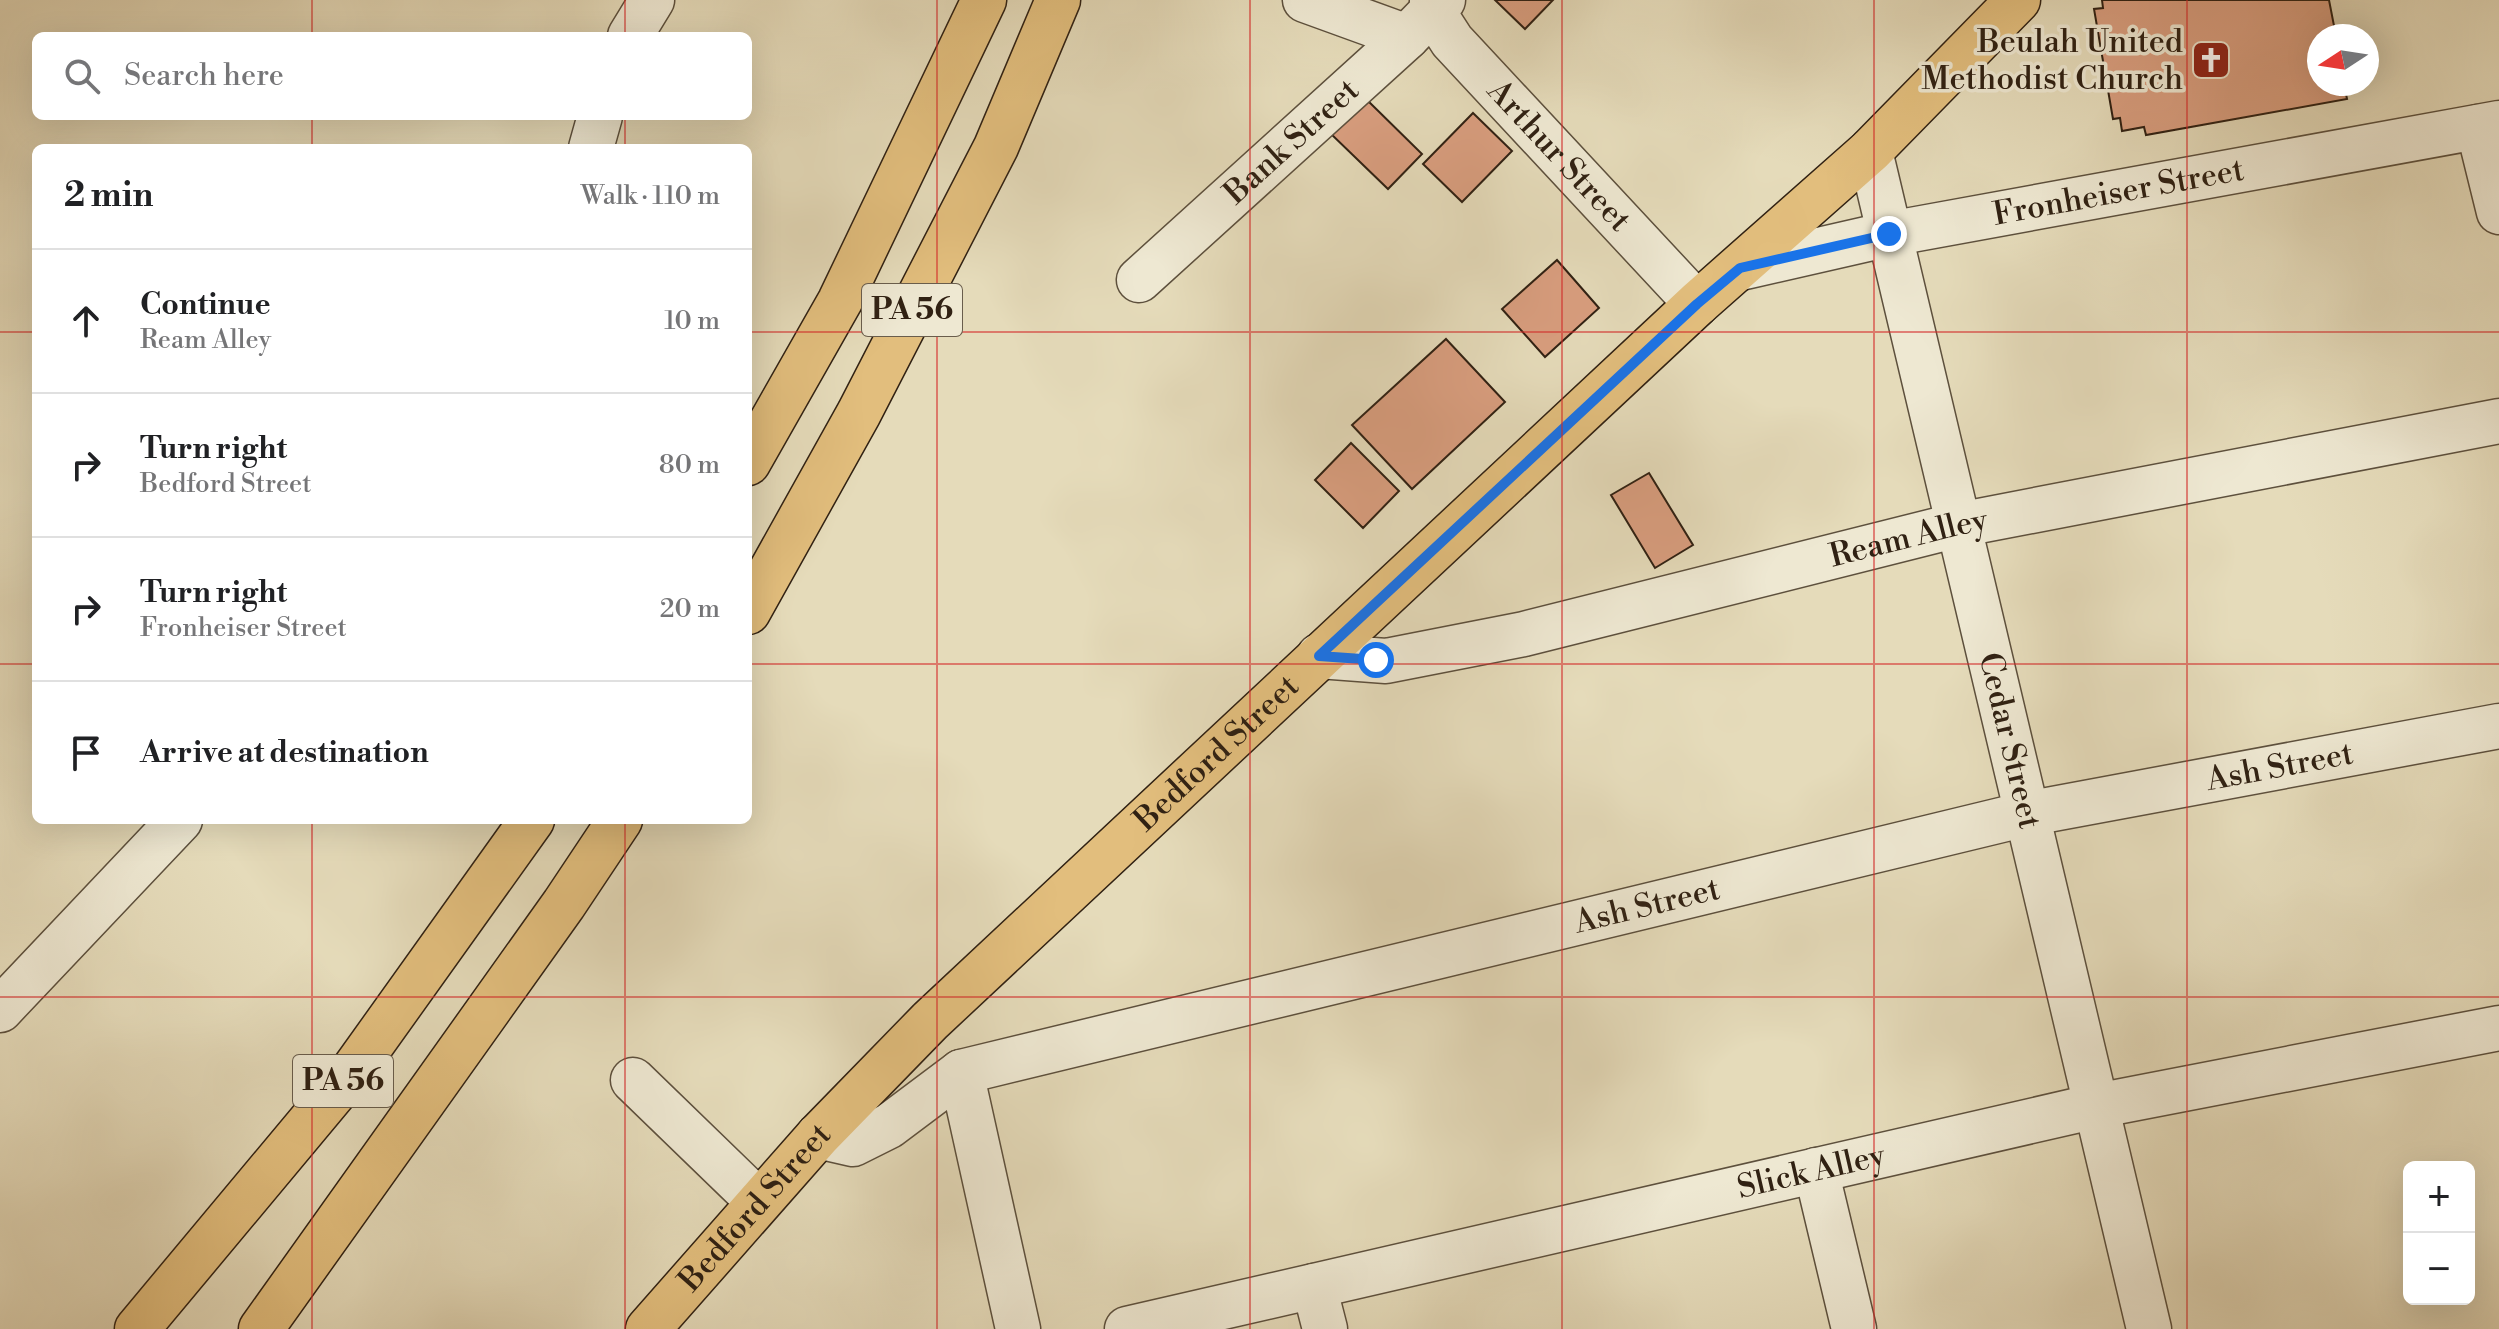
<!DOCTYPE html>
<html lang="en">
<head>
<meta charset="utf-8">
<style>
  body { margin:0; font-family:"Libre Bodoni",serif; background:#f2f2f2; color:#202124 }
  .controls { position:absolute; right:24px; bottom:24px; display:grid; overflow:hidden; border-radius:12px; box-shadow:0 8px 32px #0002 }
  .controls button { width:72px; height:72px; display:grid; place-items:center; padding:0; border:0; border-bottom:2px solid #e0e0e0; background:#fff; color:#202124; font:40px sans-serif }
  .compass { position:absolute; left:2307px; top:24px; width:72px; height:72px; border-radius:50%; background:#fff; box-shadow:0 8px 32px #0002; rotate:258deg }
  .stop { position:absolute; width:24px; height:24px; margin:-18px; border:6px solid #1a73e8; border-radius:50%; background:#fff }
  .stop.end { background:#1a73e8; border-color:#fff; box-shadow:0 2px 8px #0008 }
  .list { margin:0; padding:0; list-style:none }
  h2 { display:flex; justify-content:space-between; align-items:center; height:104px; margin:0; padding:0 32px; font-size:34px }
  h2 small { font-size:26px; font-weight:400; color:#757577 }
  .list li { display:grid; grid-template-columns:52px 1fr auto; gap:24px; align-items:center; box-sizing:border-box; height:144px; padding:0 32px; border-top:2px solid #e0e0e0 }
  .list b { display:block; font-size:30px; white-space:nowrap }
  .list p { margin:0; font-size:26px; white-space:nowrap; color:#757577 }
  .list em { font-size:26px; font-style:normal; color:#757577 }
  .icon { flex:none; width:44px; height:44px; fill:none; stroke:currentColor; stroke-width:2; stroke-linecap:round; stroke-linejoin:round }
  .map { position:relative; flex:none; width:2499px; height:1329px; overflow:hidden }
  .search { position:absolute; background:#fff; box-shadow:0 8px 32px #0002; left:32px; top:32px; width:720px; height:88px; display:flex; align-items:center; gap:20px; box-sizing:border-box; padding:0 28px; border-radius:12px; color:#757577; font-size:30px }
  .panel { position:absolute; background:#fff; box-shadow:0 8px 32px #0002; left:32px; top:144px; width:720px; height:680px; border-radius:12px }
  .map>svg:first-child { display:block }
</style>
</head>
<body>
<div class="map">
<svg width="2499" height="1329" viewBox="0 0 2499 1329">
  <rect width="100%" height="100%" fill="#e5dbba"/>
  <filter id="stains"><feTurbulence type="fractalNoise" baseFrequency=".0025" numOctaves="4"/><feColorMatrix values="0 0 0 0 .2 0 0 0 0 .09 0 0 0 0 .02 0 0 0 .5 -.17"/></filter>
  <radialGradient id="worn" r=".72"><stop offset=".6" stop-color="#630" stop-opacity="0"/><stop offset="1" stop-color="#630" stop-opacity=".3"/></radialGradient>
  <path fill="#d99e7f" stroke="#302113" stroke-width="2" d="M1495 0H1553L1525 29Z
    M2102 0H2329L2336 36H2319V84H2344L2347 99 2146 135 2144 127 2122 131 2120 118 2113 119 2094 9 2103 8Z
    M1363 96 1422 154 1388 189 1329 132Z
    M1473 113 1512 151 1462 202 1423 164Z
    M1557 260 1599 308 1545 357 1502 309Z
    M1446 339 1505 402 1412 489 1352 425Z
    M1351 443 1399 491 1363 528 1315 480Z
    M1649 473 1693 545 1655 568 1611 495Z"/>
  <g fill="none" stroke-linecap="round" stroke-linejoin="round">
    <g stroke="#5d503d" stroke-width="47">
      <g id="minor">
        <path d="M1305 0 1407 37"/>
        <path id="s1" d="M1432 0V10L1452 41 1697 304"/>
        <path d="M630 36 652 0"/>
        <path d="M2478 127 2499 212"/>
        <path d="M591 148 600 116"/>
        <path id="s2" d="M1870 151 2149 1329"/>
        <path id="s3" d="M1740 268 1889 234 2499 123"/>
        <path id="s4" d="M1139 280 1407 37 1443 0"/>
        <path id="s5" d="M1319 656 1386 661 1524 634 1958 525 2499 421"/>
        <path d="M0 1010 180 820"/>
        <path d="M961 1072 1018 1329"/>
        <path d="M633 1080 759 1202"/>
        <path id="s6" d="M818 1136 853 1144 889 1126 961 1072 2026 814 2499 726"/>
        <path d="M1816 1170 1854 1329"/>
        <path d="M1314 1286 1325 1329"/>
        <path id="s7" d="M1127 1329 2096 1106 2499 1028"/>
      </g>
    </g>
    <g stroke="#302113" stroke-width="47">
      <g id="major">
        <path id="s8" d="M648 1329 818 1136 930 1021 1697 304 1870 151 2018 0"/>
      </g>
    </g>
    <g stroke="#302113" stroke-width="47">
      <path id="highway" d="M748 463 840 301 984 0
        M748 612 859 413 996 147 1058 0
        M137 1329 354 1069 532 820
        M261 1329 564 904 620 820"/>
    </g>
    <use href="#minor" stroke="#eee8d2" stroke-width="44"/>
    <use href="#major" stroke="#e2be7d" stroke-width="44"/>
    <use href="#highway" stroke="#e2be7d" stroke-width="44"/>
  </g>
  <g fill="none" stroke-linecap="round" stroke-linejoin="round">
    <path stroke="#1a73e8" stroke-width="10" d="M1376 660 1319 656 1697 304 1740 268 1889 234"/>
  </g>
  <path fill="none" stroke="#d62828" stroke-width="2" stroke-opacity="0.55" d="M312 0V36M625 0V36M937 0V1329M1250 0V1329M1562 0V1329M1874 0V1329M2187 0V1329M312 116V148M625 116V148M0 332H36M748 332H2499M0 664H36M748 664H2499M312 820V1329M625 820V1329M0 997H2499"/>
  <defs>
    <g id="church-square" transform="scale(2)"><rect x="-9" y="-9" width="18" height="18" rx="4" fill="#8f2418" stroke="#eee8d2"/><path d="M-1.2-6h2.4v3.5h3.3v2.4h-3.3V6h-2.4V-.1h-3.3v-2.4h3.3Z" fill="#fff"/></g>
  </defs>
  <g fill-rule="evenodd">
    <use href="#church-square" x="2211" y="60"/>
  </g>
  <g text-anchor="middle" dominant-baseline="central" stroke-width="7" stroke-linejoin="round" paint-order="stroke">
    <g fill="#eee8d2" stroke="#695d4c" stroke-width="2">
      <rect x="862" y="284" width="100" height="52" rx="6"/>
      <rect x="293" y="1055" width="100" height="52" rx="6"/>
    </g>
    <g font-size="30" font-weight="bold" fill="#302113">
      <text x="912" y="310">PA 56</text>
      <text x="343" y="1081">PA 56</text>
    </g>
    <g font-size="32" fill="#302113" stroke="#eee8d2" text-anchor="end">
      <text x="2183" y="42">Beulah United<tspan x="2183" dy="37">Methodist Church</tspan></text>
    </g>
    <g font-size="32" fill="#302113" stroke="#eee8d2">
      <text stroke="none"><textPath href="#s4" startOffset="206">Bank Street</textPath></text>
      <text stroke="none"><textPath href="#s1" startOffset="204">Arthur Street</textPath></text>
      <text stroke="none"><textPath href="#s3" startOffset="386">Fronheiser Street</textPath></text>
      <text stroke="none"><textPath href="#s5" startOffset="604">Ream Alley</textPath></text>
      <text stroke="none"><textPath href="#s2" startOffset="606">Cedar Street</textPath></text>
      <text stroke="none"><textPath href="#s8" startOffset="810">Bedford Street</textPath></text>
      <text stroke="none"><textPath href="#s6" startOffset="1520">Ash Street</textPath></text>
      <text stroke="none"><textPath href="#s6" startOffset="872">Ash Street</textPath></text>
      <text stroke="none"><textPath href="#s7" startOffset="702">Slick Alley</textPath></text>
      <text stroke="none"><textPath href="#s8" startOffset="162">Bedford Street</textPath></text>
    </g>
  </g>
  <rect width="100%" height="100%" filter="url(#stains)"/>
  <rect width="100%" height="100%" fill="url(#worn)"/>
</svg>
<div class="controls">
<button>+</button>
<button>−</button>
</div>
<svg class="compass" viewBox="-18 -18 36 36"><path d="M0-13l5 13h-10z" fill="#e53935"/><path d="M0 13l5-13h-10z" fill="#757577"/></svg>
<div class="stop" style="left:1376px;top:660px"></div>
<div class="stop end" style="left:1889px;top:234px"></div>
<div class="search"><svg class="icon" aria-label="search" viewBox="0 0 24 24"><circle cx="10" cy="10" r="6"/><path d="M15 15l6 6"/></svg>Search here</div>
<section class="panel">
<h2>2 min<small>Walk · 110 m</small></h2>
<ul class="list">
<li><svg class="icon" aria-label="ahead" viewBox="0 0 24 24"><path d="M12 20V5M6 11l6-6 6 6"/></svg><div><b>Continue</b><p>Ream Alley</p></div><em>10 m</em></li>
<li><svg class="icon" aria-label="right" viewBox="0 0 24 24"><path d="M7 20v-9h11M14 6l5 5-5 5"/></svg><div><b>Turn right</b><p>Bedford Street</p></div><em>80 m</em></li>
<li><svg class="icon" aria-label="right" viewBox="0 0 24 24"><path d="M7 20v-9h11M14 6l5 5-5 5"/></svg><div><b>Turn right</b><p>Fronheiser Street</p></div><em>20 m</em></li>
<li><svg class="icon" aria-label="arrive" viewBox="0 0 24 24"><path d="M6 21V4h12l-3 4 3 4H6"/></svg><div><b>Arrive at destination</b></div></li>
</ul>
</section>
</div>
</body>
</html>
